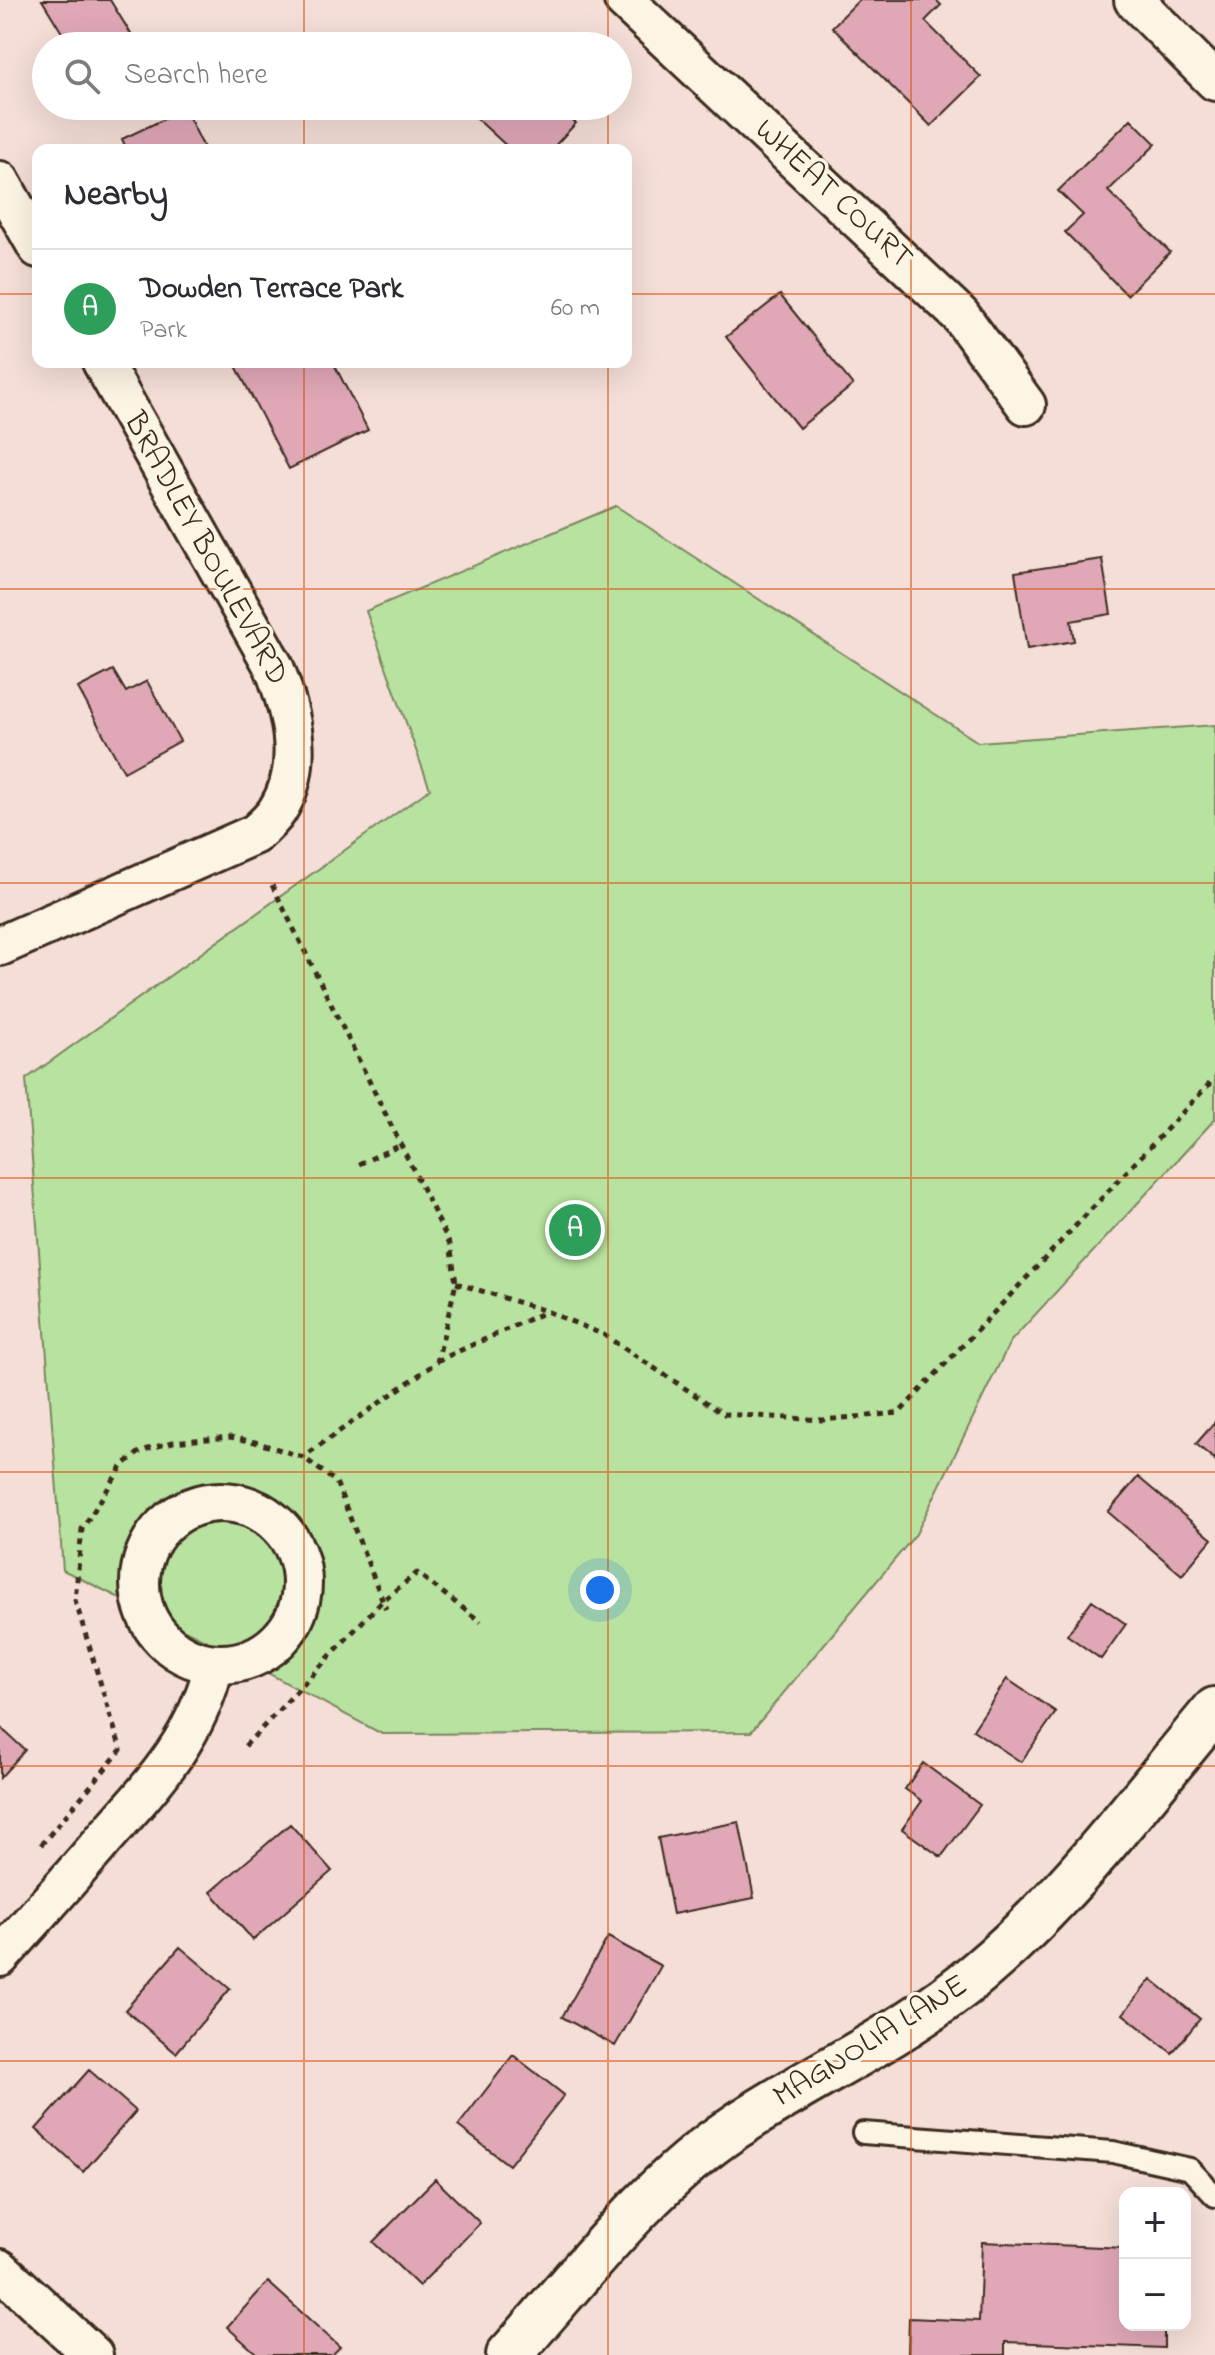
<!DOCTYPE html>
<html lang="en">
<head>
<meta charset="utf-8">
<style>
  body { margin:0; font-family:"Indie Flower",sans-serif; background:#f2f2f3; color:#2b2b33 }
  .controls { position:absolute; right:24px; bottom:24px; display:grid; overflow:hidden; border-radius:16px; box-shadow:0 8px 32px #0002 }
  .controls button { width:72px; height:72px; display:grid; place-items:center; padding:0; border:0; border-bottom:2px solid #e1e1e2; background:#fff; color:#2b2b33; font:40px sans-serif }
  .you { position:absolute; left:600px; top:1590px; width:28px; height:28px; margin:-20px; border:6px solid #fff; border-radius:50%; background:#1a73e8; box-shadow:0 0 0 12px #1a73e833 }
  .badge { display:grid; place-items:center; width:52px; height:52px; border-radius:50%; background:#c8321e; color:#fff; font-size:26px; font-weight:700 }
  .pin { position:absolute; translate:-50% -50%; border:4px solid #fff; box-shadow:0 2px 8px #0006 }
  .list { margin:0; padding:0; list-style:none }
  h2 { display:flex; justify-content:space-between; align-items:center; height:104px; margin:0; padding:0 32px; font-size:34px }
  h2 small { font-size:26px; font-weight:400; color:#7c7c81 }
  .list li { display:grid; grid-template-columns:52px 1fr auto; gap:24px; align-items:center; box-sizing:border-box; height:120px; padding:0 32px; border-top:2px solid #e1e1e2 }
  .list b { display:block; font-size:30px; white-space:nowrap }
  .list p { margin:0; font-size:26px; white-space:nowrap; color:#7c7c81 }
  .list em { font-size:26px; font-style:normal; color:#7c7c81 }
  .icon { flex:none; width:44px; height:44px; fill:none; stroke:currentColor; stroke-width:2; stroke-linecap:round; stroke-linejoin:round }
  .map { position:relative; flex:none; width:1215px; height:2355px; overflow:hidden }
  .search { position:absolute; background:#fff; box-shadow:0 8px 32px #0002; left:32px; top:32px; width:600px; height:88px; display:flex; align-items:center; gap:20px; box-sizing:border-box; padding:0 28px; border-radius:44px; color:#7c7c81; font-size:30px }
  .panel { position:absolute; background:#fff; box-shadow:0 8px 32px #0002; left:32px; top:144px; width:600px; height:224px; border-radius:16px }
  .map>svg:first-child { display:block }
</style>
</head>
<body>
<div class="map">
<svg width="1215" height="2355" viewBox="0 0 1215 2355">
  <rect width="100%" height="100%" fill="#f4ded7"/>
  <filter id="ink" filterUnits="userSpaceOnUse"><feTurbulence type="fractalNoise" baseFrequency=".0125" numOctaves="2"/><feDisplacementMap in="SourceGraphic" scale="16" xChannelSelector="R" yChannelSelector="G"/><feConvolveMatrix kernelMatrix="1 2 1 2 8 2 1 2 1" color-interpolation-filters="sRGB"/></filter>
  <g filter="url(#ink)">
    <path fill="#b8e29f" stroke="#7a865e" stroke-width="2" d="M616 506 978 742 1215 725V1119L1010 1342 916 1534 751 1732 382 1734 215 1645 63 1570 26 1079 430 789 366 611Z"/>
    <path fill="#e0a7b7" stroke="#3b2a1e" stroke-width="2" d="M42 0H110L134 39 122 46H91L82 32 67 41Z
      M859 0H936L941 5 925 21 981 77 931 126 832 27Z
      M483 37 493 46H474Z
      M463 106H558L576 123 551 150H511Z
      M185 109 205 150H127L122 139Z
      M1131 119 1156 144 1108 191 1170 252 1127 295 1065 232 1083 215 1058 191Z
      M780 295 853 385 799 428 726 337Z
      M234 362H333L368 430 289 469Z
      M1102 559 1111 614 1071 621 1074 641 1027 649 1015 572Z
      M113 670 126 692 147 681 180 741 124 772 78 688Z
      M1215 1422V1460L1196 1444Z
      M1138 1477 1212 1539 1182 1575 1108 1512Z
      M1092 1600 1126 1624 1101 1659 1067 1635Z
      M1007 1679 1056 1712 1021 1762 973 1730Z
      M0 1727 25 1750 0 1778Z
      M923 1763 980 1805 941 1857 902 1829 922 1801 905 1789Z
      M739 1822 754 1898 673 1914 658 1838Z
      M290 1824 332 1871 253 1940 211 1892Z
      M608 1937 661 1966 615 2046 562 2017Z
      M180 1947 230 1989 176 2053 125 2010Z
      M1151 1979 1200 2019 1172 2053 1123 2014Z
      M513 2055 564 2095 509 2165 458 2126Z
      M89 2070 136 2111 83 2172 36 2129Z
      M435 2179 480 2223 419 2286 373 2242Z
      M982 2242 1125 2248V2325H1164V2348L1005 2342V2355H908L909 2318 979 2321Z
      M268 2282 340 2347 332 2355H258L227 2327Z"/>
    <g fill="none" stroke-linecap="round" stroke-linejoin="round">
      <g stroke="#3b2a1e" stroke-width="26">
        <path id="lane" d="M863 2133 1113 2152 1190 2169 1215 2196"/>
      </g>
      <g stroke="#3b2a1e" stroke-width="44">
        <path id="street" d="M624 0 960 315 1026 405
          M1134 0 1215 81
          M0 181 38 248
          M0 946 255 834C263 827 272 819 277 811 306 766 292 713 274 667L102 362
          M140 1583a81 81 0 1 1 162 0a81 81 0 1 1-162 0Z
          M0 1957C35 1918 71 1878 105 1838 153 1784 197 1738 214 1665
          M0 2269 93 2355"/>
      </g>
      <g stroke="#3b2a1e" stroke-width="50">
        <path id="secondary" d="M509 2355C579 2277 647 2185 735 2127 816 2073 906 2035 980 1971 1069 1896 1140 1799 1215 1710"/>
      </g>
      <path stroke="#3b2a1e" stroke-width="5" stroke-dasharray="6 6" stroke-linecap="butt" d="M272 885 450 1244 456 1283 437 1362 303 1457
        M359 1164 401 1145
        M456 1283 546 1311 604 1335 724 1414 822 1420 899 1413 1215 1078
        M437 1361 545 1312
        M245 1746 382 1601 417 1573 481 1622
        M41 1845 121 1750 75 1600 82 1529 123 1465 141 1451 173 1442 230 1437 255 1442 303 1457 336 1482 386 1609"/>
      <use href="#lane" stroke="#fcf5e5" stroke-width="20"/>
      <use href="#street" stroke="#fcf5e5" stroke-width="38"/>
      <use href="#secondary" stroke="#fcf5e5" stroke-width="44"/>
    </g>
  </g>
  <path fill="none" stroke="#d7540e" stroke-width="2" stroke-opacity="0.55" d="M304 0V46M608 0V46M911 0V2355M304 106V150M608 106V150M0 294H38M626 294H1215M304 362V2355M608 362V2355M0 589H1215M0 883H1215M0 1178H1215M0 1472H1215M0 1766H1215M0 2061H1215"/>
  <g text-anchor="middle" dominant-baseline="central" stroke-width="7" stroke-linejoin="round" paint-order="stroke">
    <g font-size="32" fill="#3b2a1e" stroke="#fcf5e5">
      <text transform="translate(833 195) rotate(43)">WHEAT COURT</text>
      <text transform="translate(205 549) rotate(61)">BRADLEY BOULEVARD</text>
      <text transform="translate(871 2042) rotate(-32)">MAGNOLIA LANE</text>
    </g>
  </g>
</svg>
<div class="controls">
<button>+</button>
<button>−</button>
</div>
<div class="you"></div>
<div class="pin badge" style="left:575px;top:1230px;background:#2e9e5b">A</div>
<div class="search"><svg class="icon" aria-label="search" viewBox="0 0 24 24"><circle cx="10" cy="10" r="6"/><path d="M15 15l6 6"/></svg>Search here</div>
<section class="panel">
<h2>Nearby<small></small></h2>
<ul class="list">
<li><span class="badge" style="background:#2e9e5b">A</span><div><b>Dowden Terrace Park</b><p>Park</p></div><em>60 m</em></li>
</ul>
</section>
</div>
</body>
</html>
